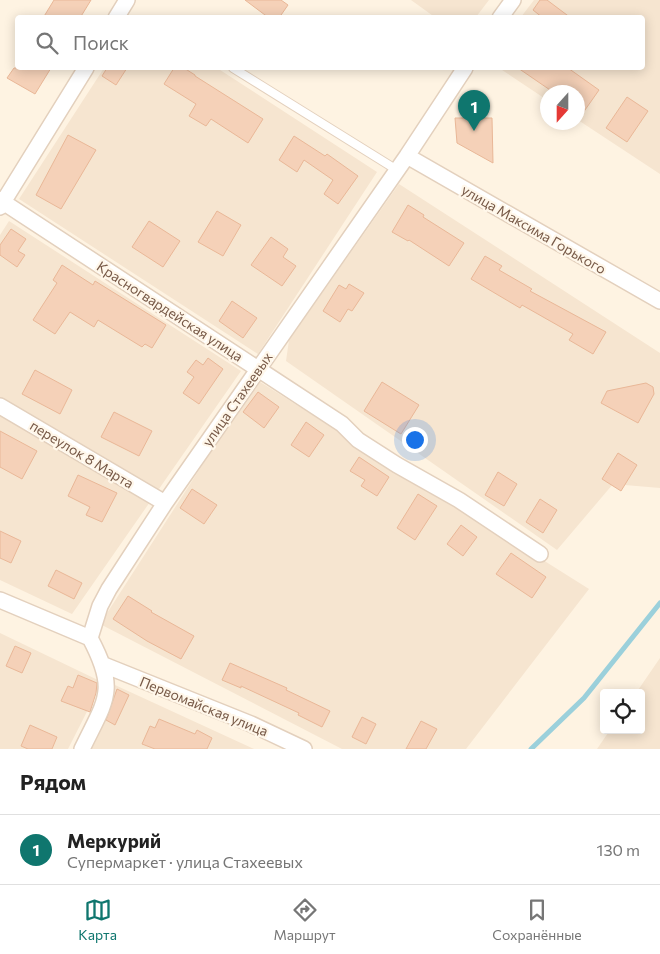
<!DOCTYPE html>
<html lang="ru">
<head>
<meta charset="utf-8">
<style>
  body { margin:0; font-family:Commissioner,sans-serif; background:#f2f2f2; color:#222 }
  .controls { position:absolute; right:15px; bottom:15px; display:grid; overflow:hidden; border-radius:5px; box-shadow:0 2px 12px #0003 }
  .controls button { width:45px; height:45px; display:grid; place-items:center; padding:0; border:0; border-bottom:1px solid #e0e0e0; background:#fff; color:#222; font:25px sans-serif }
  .compass { position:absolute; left:540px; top:85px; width:45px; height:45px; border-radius:50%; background:#fff; box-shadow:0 2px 12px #0003; rotate:201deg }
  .you { position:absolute; left:414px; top:439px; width:18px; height:18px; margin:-12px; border:4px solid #fff; border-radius:50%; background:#1a73e8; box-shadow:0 0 0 8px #1a73e833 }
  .badge { display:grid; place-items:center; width:32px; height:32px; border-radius:50%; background:#0f766e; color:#fff; font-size:16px; font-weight:700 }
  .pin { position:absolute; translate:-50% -41px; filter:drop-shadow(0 1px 2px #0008) }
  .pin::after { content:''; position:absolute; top:26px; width:18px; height:15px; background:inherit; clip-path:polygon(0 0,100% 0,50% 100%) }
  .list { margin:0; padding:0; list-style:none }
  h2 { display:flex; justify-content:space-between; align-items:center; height:65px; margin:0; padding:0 20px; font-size:21px }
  h2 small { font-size:16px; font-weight:400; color:#767676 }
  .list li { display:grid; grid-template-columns:32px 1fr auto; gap:15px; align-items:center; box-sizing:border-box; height:70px; padding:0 20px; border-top:1px solid #e0e0e0 }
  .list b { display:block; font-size:19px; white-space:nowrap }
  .list p { margin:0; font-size:16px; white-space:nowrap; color:#767676 }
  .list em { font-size:16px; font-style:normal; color:#767676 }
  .icon { flex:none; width:28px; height:28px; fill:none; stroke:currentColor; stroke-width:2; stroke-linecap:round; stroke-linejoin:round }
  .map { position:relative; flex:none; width:660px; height:749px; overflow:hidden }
  .search { position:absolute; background:#fff; box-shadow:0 2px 12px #0003; left:15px; right:15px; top:15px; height:55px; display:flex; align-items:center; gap:12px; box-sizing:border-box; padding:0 18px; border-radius:5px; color:#767676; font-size:19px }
  .sheet { height:135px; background:#fff }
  nav { display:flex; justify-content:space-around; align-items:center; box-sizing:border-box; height:70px; border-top:1px solid #e0e0e0; background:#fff; font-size:14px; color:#767676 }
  nav a { display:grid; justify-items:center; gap:2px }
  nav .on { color:#0f766e }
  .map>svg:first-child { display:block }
</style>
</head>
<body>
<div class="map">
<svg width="660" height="749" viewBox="0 0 660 749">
  <rect width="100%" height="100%" fill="#fef3e2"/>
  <path fill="#f6e5d0" d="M411 0H489L476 17 436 18Z
    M534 0H660V174L578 120V92H548L547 100 499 68H642V18L521 17Z
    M104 68H217L377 172 258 354 19 199Z
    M399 184 660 353V488L613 484 557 550 286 361 289 340Z
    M9 221 241 371 72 614 0 580V235Z
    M257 380 589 589 466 749H342L100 624Z
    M0 633 102 682 68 749H0Z
    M660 658V749H597L610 730H641V693H636Z
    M115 685 254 749H86Z"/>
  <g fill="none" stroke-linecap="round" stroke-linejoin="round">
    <path stroke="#9bd0db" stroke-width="5" d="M531 749 584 698 660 603"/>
  </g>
  <path fill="#f5d1b8" stroke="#e9b797" d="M54 0H91L80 18H43Z
    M245 0H281L288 5 279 18H269Z
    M540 0H547L571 18H543L533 10Z
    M14 68H51L35 94 7 78Z
    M107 68H127L116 85 102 76Z
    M174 68H184L195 75V76L263 119 248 143 211 119 206 126 189 116 196 104 164 84Z
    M518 68H568L599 90 578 120V92H553Z
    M627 97 648 111 627 142 606 128Z
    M455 118H492L493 163 457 143Z
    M68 135 96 150 61 209 36 195Z
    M294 136 325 156 327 154 358 176 338 204 324 194 333 180 304 160 297 172 279 160Z
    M408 205 424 215 423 217 464 243 449 266 409 240 408 241 392 232Z
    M217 211 241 225 223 256 198 242Z
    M149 221 180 241 163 267 132 247Z
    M11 229 26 239 18 251 25 255 17 267 0 255V245Z
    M271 237 288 249 283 257 296 266 282 286 251 265Z
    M485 256 502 266 499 270 532 289 530 291 606 332 593 354 569 340 573 334 522 305 520 308 471 279Z
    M62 265 93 285 95 281 166 325 152 348 145 344 142 347 98 320 94 327 70 312 55 334 33 320 57 283 53 280Z
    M349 284 364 293 352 311 348 309 340 322 323 311 339 285 346 289Z
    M232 301 257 318 243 338 219 321Z
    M208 358 223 369 199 404 183 393 194 377 187 372 196 360 203 365Z
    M35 370 72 390 60 414 22 394Z
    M382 382 419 405 401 434 364 411Z
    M646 383 653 387 654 394 638 423 601 403 607 391Z
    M258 392 279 407 264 428 243 412Z
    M114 412 152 431 139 456 101 437Z
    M306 422 324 435 309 457 291 445Z
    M0 431 37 451 22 479 0 467Z
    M618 453 637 465 621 491 602 479Z
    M359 457 389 477 377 496 361 486 365 480 350 471Z
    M498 472 517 484 504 506 485 495Z
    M78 475 117 493 102 522 86 515 90 507 68 496Z
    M192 489 217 505 204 524 180 508Z
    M418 494 437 506 415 540 397 528Z
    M540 499 557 510 543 533 526 522Z
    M461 525 477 537 463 556 447 544Z
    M0 531 21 541 11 563 0 558Z
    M511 553 546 577 532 598 496 574Z
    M56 570 82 583 74 599 48 586Z
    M128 596 152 611 151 612 194 636 181 659 147 641 113 619Z
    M15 646 31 653 22 673 6 666Z
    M230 663 287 688 286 690 330 711 322 727 298 715 299 713 241 686V688L222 680Z
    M78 675 97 683 96 693 90 712 61 701 68 686 73 688Z
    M117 689 129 695 115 725 106 720Z
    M362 717 376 724 366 744 352 737Z
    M159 719 195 734 197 730 212 738 207 749H155L142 744 150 726 155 728Z
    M421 721 437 729 426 749H406Z
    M30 725 57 737 52 749H28L21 746Z"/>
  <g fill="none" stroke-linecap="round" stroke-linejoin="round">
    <g stroke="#e3d0bd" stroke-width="10">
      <path id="service" d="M233 68 397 170"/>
    </g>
    <g stroke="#e3d0bd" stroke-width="18">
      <path id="minor" d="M116 18 127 0
        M500 18 513 0
        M407 156 660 301
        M0 200 342 424 358 440 397 465 459 500 540 554
        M0 207 86 68
        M0 406 165 503
        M0 600 90 638
        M104 665 251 724 304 749
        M82 749C106 699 118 691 90 638L100 606 109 589 165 503 407 156 465 68"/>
    </g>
    <use href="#service" stroke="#fff" stroke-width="8"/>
    <use href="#minor" stroke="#fff" stroke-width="15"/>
  </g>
  <g text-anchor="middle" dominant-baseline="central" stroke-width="4.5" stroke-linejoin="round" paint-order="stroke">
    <g font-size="14" fill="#775947" stroke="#fff7ea">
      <text transform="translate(534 229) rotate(30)">улица Максима Горького</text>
      <text transform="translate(170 311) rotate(33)">Красногвардейская улица</text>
      <text transform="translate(237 399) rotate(-55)">улица Стахеевых</text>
      <text transform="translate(82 454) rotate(31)">переулок 8 Марта</text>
      <text transform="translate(204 706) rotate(22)">Первомайская улица</text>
    </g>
  </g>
</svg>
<div class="controls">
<button><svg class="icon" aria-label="locate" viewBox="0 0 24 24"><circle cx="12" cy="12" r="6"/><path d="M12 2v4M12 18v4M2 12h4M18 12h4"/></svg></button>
</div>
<svg class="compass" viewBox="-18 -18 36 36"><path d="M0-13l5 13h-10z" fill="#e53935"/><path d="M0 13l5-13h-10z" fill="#767676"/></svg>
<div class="you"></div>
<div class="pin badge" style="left:474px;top:131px">1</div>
<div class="search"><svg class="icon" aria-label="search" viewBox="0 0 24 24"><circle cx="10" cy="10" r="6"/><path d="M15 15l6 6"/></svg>Поиск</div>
</div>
<section class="sheet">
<h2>Рядом<small></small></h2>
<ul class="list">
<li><span class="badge">1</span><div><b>Меркурий</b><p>Супермаркет · улица Стахеевых</p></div><em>130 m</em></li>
</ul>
</section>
<nav>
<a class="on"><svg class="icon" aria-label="map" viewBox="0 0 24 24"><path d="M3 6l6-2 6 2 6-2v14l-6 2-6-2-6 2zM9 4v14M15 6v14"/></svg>Карта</a>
<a><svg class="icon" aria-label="directions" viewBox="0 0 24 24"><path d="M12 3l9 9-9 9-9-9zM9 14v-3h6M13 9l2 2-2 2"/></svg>Маршрут</a>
<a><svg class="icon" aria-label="saved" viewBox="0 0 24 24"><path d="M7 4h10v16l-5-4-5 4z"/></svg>Сохранённые</a>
</nav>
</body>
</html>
